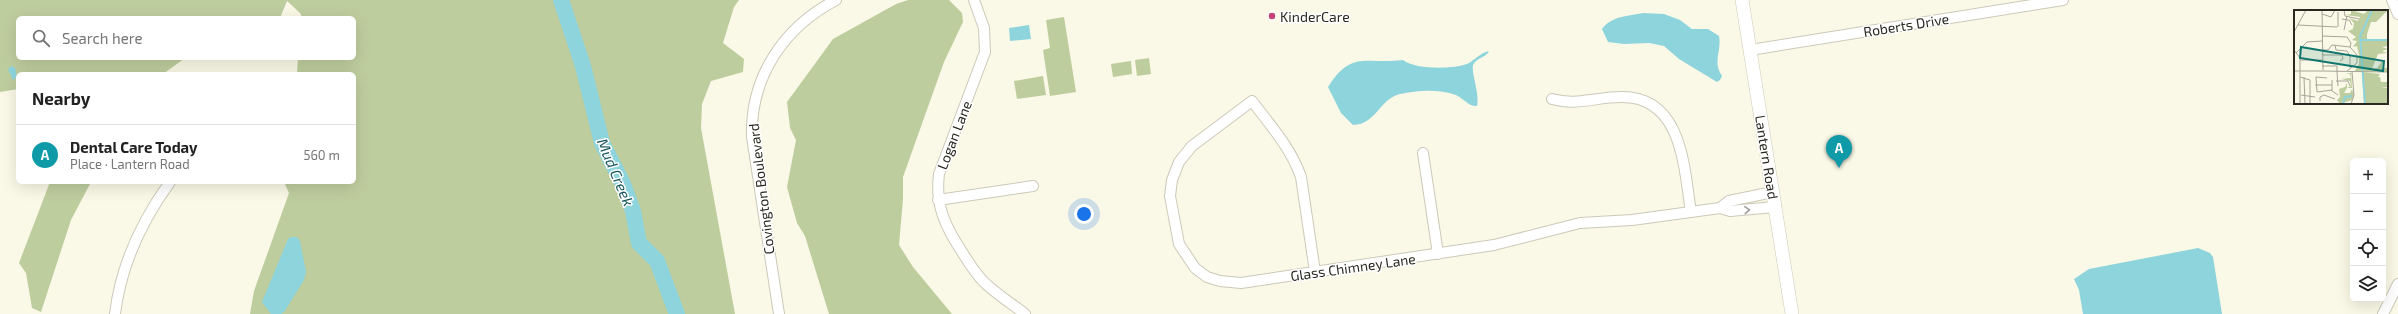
<!DOCTYPE html>
<html lang="en">
<head>
<meta charset="utf-8">
<style>
  body { margin:0; font-family:"Exo 2",sans-serif; background:#f2f2f2; color:#222 }
  .controls { position:absolute; right:12px; bottom:12px; display:grid; overflow:hidden; border-radius:6px; box-shadow:0 4px 16px #0002 }
  .controls button { width:36px; height:36px; display:grid; place-items:center; padding:0; border:0; border-bottom:1px solid #e0e0e0; background:#fff; color:#222; font:20px sans-serif }
  .you { position:absolute; left:1084px; top:214px; width:14px; height:14px; margin:-10px; border:3px solid #fff; border-radius:50%; background:#1a73e8; box-shadow:0 0 0 6px #1a73e833 }
  .badge { display:grid; place-items:center; width:26px; height:26px; border-radius:50%; background:#1a73e8; color:#fff; font-size:13px; font-weight:700 }
  .pin { position:absolute; translate:-50% -33px; filter:drop-shadow(0 1px 2px #0008) }
  .pin::after { content:''; position:absolute; top:21px; width:14px; height:12px; background:inherit; clip-path:polygon(0 0,100% 0,50% 100%) }
  .list { margin:0; padding:0; list-style:none }
  h2 { display:flex; justify-content:space-between; align-items:center; height:52px; margin:0; padding:0 16px; font-size:17px }
  h2 small { font-size:13px; font-weight:400; color:#767676 }
  .list li { display:grid; grid-template-columns:26px 1fr auto; gap:12px; align-items:center; box-sizing:border-box; height:60px; padding:0 16px; border-top:1px solid #e0e0e0 }
  .list b { display:block; font-size:15px; white-space:nowrap }
  .list p { margin:0; font-size:13px; white-space:nowrap; color:#767676 }
  .list em { font-size:13px; font-style:normal; color:#767676 }
  .icon { flex:none; width:22px; height:22px; fill:none; stroke:currentColor; stroke-width:2; stroke-linecap:round; stroke-linejoin:round }
  .map { position:relative; flex:none; width:2398px; height:314px; overflow:hidden }
  .search { position:absolute; background:#fff; box-shadow:0 4px 16px #0002; left:16px; top:16px; width:340px; height:44px; display:flex; align-items:center; gap:10px; box-sizing:border-box; padding:0 14px; border-radius:6px; color:#767676; font-size:15px }
  .panel { position:absolute; background:#fff; box-shadow:0 4px 16px #0002; left:16px; top:72px; width:340px; height:112px; border-radius:6px }
  .map>svg:first-child { display:block }
</style>
</head>
<body>
<div class="map">
<svg width="2398" height="314" viewBox="0 0 2398 314">
  <rect width="100%" height="100%" fill="#faf8e6"/>
  <path fill="#becd9e" d="M0 0H739L734 7 723 43 744 59 743 72 711 81 702 104 701 128 735 314H250L254 291 289 193 284 182H354V74H297L298 58H354V18H301V14L287 1 280 18H18V58H185L163 74H18V89L0 92Z
    M908 0H949L962 13 963 22 944 62 903 177V199L899 245 913 267 952 314H829L805 236 797 223 787 187 796 140 790 128 787 102 833 39 896 4Z
    M1064 17 1076 92 1050 96 1043 50 1050 48 1046 20Z
    M1149 58 1151 74 1137 76 1135 60Z
    M1131 61 1132 74 1113 77 1111 64Z
    M1043 76 1046 95 1017 99 1014 81Z
    M50 182H91L71 220 41 312 32 308 26 273 19 263Z"/>
  <path fill="#8dd4dd" d="M1643 13 1664 14 1680 20 1692 29H1708L1719 36C1722 51 1712 62 1722 76L1720 80 1717 82 1679 59 1664 46 1649 43 1624 44 1608 42 1602 29C1611 16 1629 16 1643 13Z
    M1029 25 1031 39 1010 41 1009 28Z
    M1489 51C1487 57 1476 58 1473 65 1471 73 1480 94 1477 106 1469 107 1463 98 1456 95 1439 89 1418 90 1400 94 1378 100 1377 124 1353 125L1341 113 1328 87C1352 49 1366 65 1403 60 1416 70 1453 69 1467 64 1475 60 1480 53 1489 51Z
    M12 66 15 68 17 77 13 80 8 69Z
    M291 237H297L300 241 306 272 304 280 284 312 281 314H271L262 302 288 239Z
    M2198 248 2210 253 2213 257 2222 314H2083L2079 290 2074 279 2089 269Z"/>
  <g fill="none" stroke-linecap="round" stroke-linejoin="round">
    <path stroke="#8dd4dd" stroke-width="16" d="M561 0 583 66 602 143 623 184 633 211 639 243 657 261 677 314"/>
    <g stroke="#ccc9b8" stroke-width="12">
      <path id="minor" d="M974 0 984 28 985 52 939 174C935 205 945 226 962 252 969 263 976 275 986 284 998 295 1012 304 1025 314
        M2392 0 2398 14
        M1750 50 2063 0
        M1552 99C1576 106 1596 97 1621 97 1683 96 1684 169 1691 212
        M1423 153 1438 254
        M938 200 1033 186
        M1720 208 1729 201 1773 192
        M1315 272 1301 177C1291 148 1270 125 1252 101L1192 146 1179 162 1172 180 1170 196 1179 244 1195 268 1207 277 1220 281 1241 283 1494 245 1580 223 1632 220 1720 208 1730 211 1775 207
        M115 314C121 264 141 222 170 182
        M779 314 752 137C750 77 784 27 836 0
        M2383 314 2398 284"/>
    </g>
    <g stroke="#ccc9b8" stroke-width="14">
      <path id="tertiary" d="M1742 0 1792 314"/>
    </g>
    <use href="#minor" stroke="#fff" stroke-width="10"/>
    <use href="#tertiary" stroke="#fff" stroke-width="13"/>
  </g>
  <defs><path id="oneway-chevron" d="M-2-3.5L2.5 0L-2 3.5" fill="none" stroke-width="1.6" stroke-linecap="round" stroke-linejoin="round"/></defs>
  <use stroke="#9f9f9c" href="#oneway-chevron" transform="translate(1747 210) rotate(-4)"/>
  <circle fill="#c83f79" stroke="#fff" stroke-width="1.5" cx="1272" cy="16" r="4"/>
  <g text-anchor="middle" dominant-baseline="central" stroke-width="3" stroke-linejoin="round" paint-order="stroke">
    <g font-size="14" fill="#2a2922" stroke="#fff" text-anchor="start">
      <text x="1280" y="16">KinderCare</text>
    </g>
    <g font-size="14" fill="#2a2922" stroke="#fff">
      <text transform="translate(1906 25) rotate(-9)">Roberts Drive</text>
      <text transform="translate(954 135) rotate(-69)">Logan Lane</text>
      <text transform="translate(1767 157) rotate(81)">Lantern Road</text>
      <text transform="translate(761 189) rotate(-97)">Covington Boulevard</text>
      <text transform="translate(1353 267) rotate(-8)">Glass Chimney Lane</text>
    </g>
    <g font-size="15" font-style="italic" fill="#15535a" stroke="#fff">
      <text transform="translate(616 172) rotate(67)">Mud Creek</text>
    </g>
  </g>
  <g transform="translate(2294 10)">
    <rect width="94" height="94" fill="#faf8e6"/>
    <path d="M57 0 70 4 74 0H94L82 12H77L73 24V29L93 30 94 25V36L88 37 94 39 88 41 93 43 84 44 78 59 83 58 89 50 88 58H94V62L61 61 65 54V45L63 36 59 37 63 31 58 30 62 27 54 21 59 19 60 13 55 8 64 11 66 7 52 5 57 4ZM68 62 86 64 84 67H86L87 72H94V77H87L94 78V94H70ZM52 63H57L58 78H53L50 83H56L58 79 60 85 58 90 46 94 43 90 46 87 45 79 51 77 53 73V78L57 76 56 71 47 69 57 68 56 64Z" fill="#becd9e"/>
    <path fill="none" stroke="#8dd4dd" stroke-width="2" d="M66 30H94M49 94 51 87 58 86M71 94 66 26 78 0"/>
    <path fill="none" stroke="#a7a598" stroke-width="1" d="M28 0 29 60M50 0 51 6 65 9M28 4 37 7 41 0M48 9 55 10 58 15M4 15 43 17M44 17V2M50 20 53 6M0 22 12 0M28 26 53 27 57 33 56 37M41 35 42 40 53 41 56 46V58M0 40 6 48V60M28 40H34L38 35 56 37 63 45V53L53 61M2 43 13 32 28 31M28 45H48L49 49 46 51M6 50H28M28 56H43V62M6 60V94M0 61H27M27 61 94 62M43 62 44 76M6 67 16 70V94M10 67 11 94M38 70V81L44 85M42 71H54L56 76M21 75H38M23 82 22 67 33 68M23 82 38 80M7 85 21 87M26 91V87L30 85 41 89M57 94 60 85 58 62"/>
    <path fill="#0f766e" fill-opacity="0.15" stroke="#0f766e" stroke-width="2" d="M7 37 90 51 89 61 6 48Z"/>
    <rect width="94" height="94" fill="none" stroke="#2a2922" stroke-width="2"/>
  </g>
</svg>
<div class="controls">
<button>+</button>
<button>−</button>
<button><svg class="icon" aria-label="locate" viewBox="0 0 24 24"><circle cx="12" cy="12" r="6"/><path d="M12 2v4M12 18v4M2 12h4M18 12h4"/></svg></button>
<button><svg class="icon" aria-label="layers" viewBox="0 0 24 24"><path d="M12 4l9 5-9 5-9-5zM3 14l9 5 9-5"/></svg></button>
</div>
<div class="you"></div>
<div class="pin badge" style="left:1839px;top:168px;background:#0f9aa8">A</div>
<div class="search"><svg class="icon" aria-label="search" viewBox="0 0 24 24"><circle cx="10" cy="10" r="6"/><path d="M15 15l6 6"/></svg>Search here</div>
<section class="panel">
<h2>Nearby<small></small></h2>
<ul class="list">
<li><span class="badge" style="background:#0f9aa8">A</span><div><b>Dental Care Today</b><p>Place · Lantern Road</p></div><em>560 m</em></li>
</ul>
</section>
</div>
</body>
</html>
